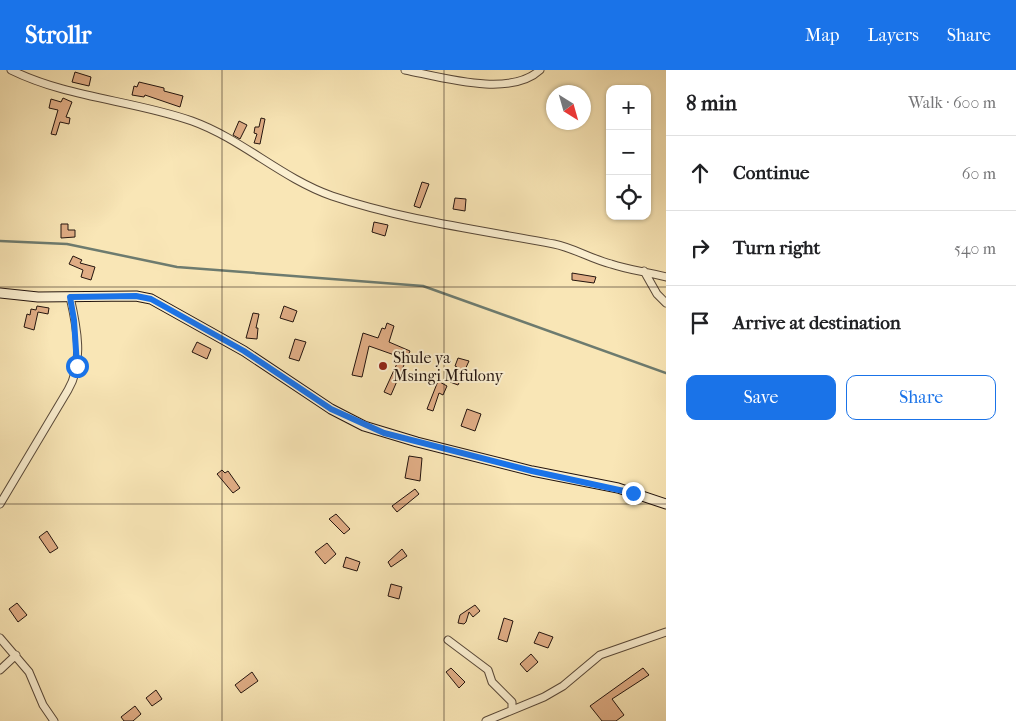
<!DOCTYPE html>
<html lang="en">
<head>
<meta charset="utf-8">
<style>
  body { margin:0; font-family:"IM FELL French Canon",serif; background:#f2f2f2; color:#202124 }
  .controls { position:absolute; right:15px; top:15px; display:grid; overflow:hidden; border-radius:10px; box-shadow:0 1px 4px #0004 }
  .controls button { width:45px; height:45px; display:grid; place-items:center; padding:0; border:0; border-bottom:1px solid #e0e0e0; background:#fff; color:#202124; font:25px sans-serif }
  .compass { position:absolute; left:546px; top:15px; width:45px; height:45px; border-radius:50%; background:#fff; box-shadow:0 1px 4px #0004; rotate:143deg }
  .stop { position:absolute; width:15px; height:15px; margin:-11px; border:4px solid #1a73e8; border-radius:50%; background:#fff }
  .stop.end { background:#1a73e8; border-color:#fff; box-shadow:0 1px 5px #0008 }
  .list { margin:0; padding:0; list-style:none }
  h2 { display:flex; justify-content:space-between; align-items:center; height:65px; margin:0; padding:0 20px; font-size:21px }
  h2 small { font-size:16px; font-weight:400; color:#757577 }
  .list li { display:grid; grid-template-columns:32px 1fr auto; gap:15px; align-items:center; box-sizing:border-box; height:75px; padding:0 20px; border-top:1px solid #e0e0e0 }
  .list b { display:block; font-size:19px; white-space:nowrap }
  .list em { font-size:16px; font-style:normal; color:#757577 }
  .actions { display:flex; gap:10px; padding:15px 20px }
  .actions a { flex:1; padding:11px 0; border:1px solid #1a73e8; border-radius:10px; text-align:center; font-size:18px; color:#1a73e8 }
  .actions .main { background:#1a73e8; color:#fff }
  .icon { flex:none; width:28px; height:28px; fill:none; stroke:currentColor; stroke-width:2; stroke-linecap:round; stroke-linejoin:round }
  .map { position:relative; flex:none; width:666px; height:651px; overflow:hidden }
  header { display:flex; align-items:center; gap:30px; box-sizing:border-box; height:70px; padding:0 25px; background:#1a73e8; color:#fff }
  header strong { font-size:24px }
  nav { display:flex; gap:28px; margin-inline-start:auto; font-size:18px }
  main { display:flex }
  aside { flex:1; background:#fff }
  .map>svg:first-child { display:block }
</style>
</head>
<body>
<header>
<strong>Strollr</strong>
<nav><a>Map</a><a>Layers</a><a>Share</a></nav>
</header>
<main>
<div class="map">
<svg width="666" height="651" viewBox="0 0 666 651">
  <rect width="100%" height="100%" fill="#f9e6b6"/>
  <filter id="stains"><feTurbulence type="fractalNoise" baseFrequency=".004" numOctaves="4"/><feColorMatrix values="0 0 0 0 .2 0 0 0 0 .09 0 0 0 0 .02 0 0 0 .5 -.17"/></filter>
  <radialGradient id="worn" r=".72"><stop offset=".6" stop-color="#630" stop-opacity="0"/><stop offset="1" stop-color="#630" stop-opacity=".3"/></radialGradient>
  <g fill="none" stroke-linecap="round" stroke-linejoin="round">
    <path stroke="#6d7b6f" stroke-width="2.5" d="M0 171 67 174 177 197 423 216 666 303"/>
  </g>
  <path fill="#e0ad85" stroke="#23140e" d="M75 2 91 7 89 16 72 12Z
    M139 12 164 18V21L183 26 180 37 145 25 144 27 132 25 134 16 137 17Z
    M63 28 72 32 66 47 70 48 69 54 60 52 56 65 51 64 58 40 49 38 51 29 61 32Z
    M261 48 265 49 260 74 254 73 257 64 254 63 255 57H259Z
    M239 51 247 55 240 69 233 65Z
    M422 112 429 114 420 138 414 136Z
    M455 128 466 129 465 141 453 139Z
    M374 152 388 155 385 166 372 162Z
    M61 154H68V160H75V167L61 168Z
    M73 186 82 190 80 193 95 197 91 210 81 207 83 200 69 194Z
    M572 203 596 207 594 213 572 210Z
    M37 236 49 238 48 244 38 242 34 260 24 257 27 244 30 245 31 239 36 240Z
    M284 236 297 241 293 252 280 248Z
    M253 243 259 244 256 258H258L257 269 246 268Z
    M387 253 394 256 389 272 410 281 391 325 384 322 400 287 369 276 362 307 352 305 363 263 378 268 382 258 385 259Z
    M295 269 306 272 299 291 289 288Z
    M197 272 211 279 207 289 192 282Z
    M458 288 469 291 458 315 450 312 457 297 455 296Z
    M438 311 447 316 443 325 439 323 433 341 427 339Z
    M467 339 481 344 475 361 461 356Z
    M409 386 422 388 420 411 405 408Z
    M222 400 225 403 228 401 240 418 233 423 217 404Z
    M415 419 419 424 397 442 392 436Z
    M336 444 350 459 344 464 329 449Z
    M47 461 58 478 50 483 39 467Z
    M327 473 336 484 325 494 315 482Z
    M402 479 407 486 391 497 388 492Z
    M346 487 360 492 357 501 343 497Z
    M391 514 402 517 399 529 388 526Z
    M17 533 27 545 18 552 9 539Z
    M475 535 480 541 473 547 469 542 466 552 464 554 458 553 460 545Z
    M504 548 513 551 507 572 498 569Z
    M539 562 553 567 548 578 534 573Z
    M531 584 538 592 527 602 520 594Z
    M451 598 465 612 459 618 446 602Z
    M643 598 649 605 612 629 624 645 616 651H602L590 636Z
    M252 602 258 611 241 623 235 615Z
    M156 620 162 629 152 636 146 628Z
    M135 636 141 644 133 651H124L121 647Z"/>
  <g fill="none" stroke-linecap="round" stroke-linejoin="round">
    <g stroke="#584838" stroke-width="9">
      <path id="street" d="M11 0C68 28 132 30 192 51 242 69 281 108 332 126 403 150 480 160 554 174 574 178 591 189 611 194 629 200 648 202 666 207
        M405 0C441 7 510 28 540 0
        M644 201 657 224 666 233
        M0 434 68 320C84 293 77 257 70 227
        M0 568 29 602 43 635 54 651
        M448 570 488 600 492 612 512 632V640
        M0 600 16 585
        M486 651 544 627 563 616 600 585 666 562"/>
    </g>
    <g stroke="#23140e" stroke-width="11">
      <path id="secondary" d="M0 223 38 227 136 226 151 229 244 281 331 339 364 356 417 372 532 401 618 418 666 434"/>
    </g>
    <use href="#street" stroke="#fbefd0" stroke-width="7"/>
    <use href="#secondary" stroke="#fbefd0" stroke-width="9"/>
  </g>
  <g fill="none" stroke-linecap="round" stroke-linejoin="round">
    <path stroke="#1a73e8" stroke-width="6" d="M77 296 74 250 70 227 136 226 151 229 244 281 331 339 384 363 532 401 633 423"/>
  </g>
  <path fill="none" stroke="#23140e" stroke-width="1" stroke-opacity="0.55" d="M222 0V651M444 0V651M0 217H666M0 434H666"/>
  <circle fill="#8f2418" stroke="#fbefd0" stroke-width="2" cx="383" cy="296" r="5"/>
  <g text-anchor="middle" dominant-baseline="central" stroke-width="4" stroke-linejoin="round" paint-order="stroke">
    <g font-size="16" fill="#23140e" stroke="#fbefd0" text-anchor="start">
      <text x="393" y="287">Shule ya<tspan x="393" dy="18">Msingi Mfulony</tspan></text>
    </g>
  </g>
  <rect width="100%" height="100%" filter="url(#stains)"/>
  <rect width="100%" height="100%" fill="url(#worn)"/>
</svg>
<div class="controls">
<button>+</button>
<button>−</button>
<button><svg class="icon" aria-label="locate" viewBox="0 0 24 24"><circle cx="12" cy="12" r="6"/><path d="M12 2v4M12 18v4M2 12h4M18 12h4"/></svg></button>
</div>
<svg class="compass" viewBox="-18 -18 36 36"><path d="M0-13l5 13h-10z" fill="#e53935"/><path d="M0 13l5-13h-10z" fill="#757577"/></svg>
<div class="stop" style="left:77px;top:296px"></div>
<div class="stop end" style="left:633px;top:423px"></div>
</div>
<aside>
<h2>8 min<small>Walk · 600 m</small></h2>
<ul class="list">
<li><svg class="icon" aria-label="ahead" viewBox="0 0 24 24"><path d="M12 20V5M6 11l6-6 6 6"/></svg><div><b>Continue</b></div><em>60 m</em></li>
<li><svg class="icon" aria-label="right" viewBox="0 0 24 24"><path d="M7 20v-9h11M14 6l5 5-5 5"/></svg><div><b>Turn right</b></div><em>540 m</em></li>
<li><svg class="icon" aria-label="arrive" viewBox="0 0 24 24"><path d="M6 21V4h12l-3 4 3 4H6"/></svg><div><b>Arrive at destination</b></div></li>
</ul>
<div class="actions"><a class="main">Save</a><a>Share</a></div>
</aside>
</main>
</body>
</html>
